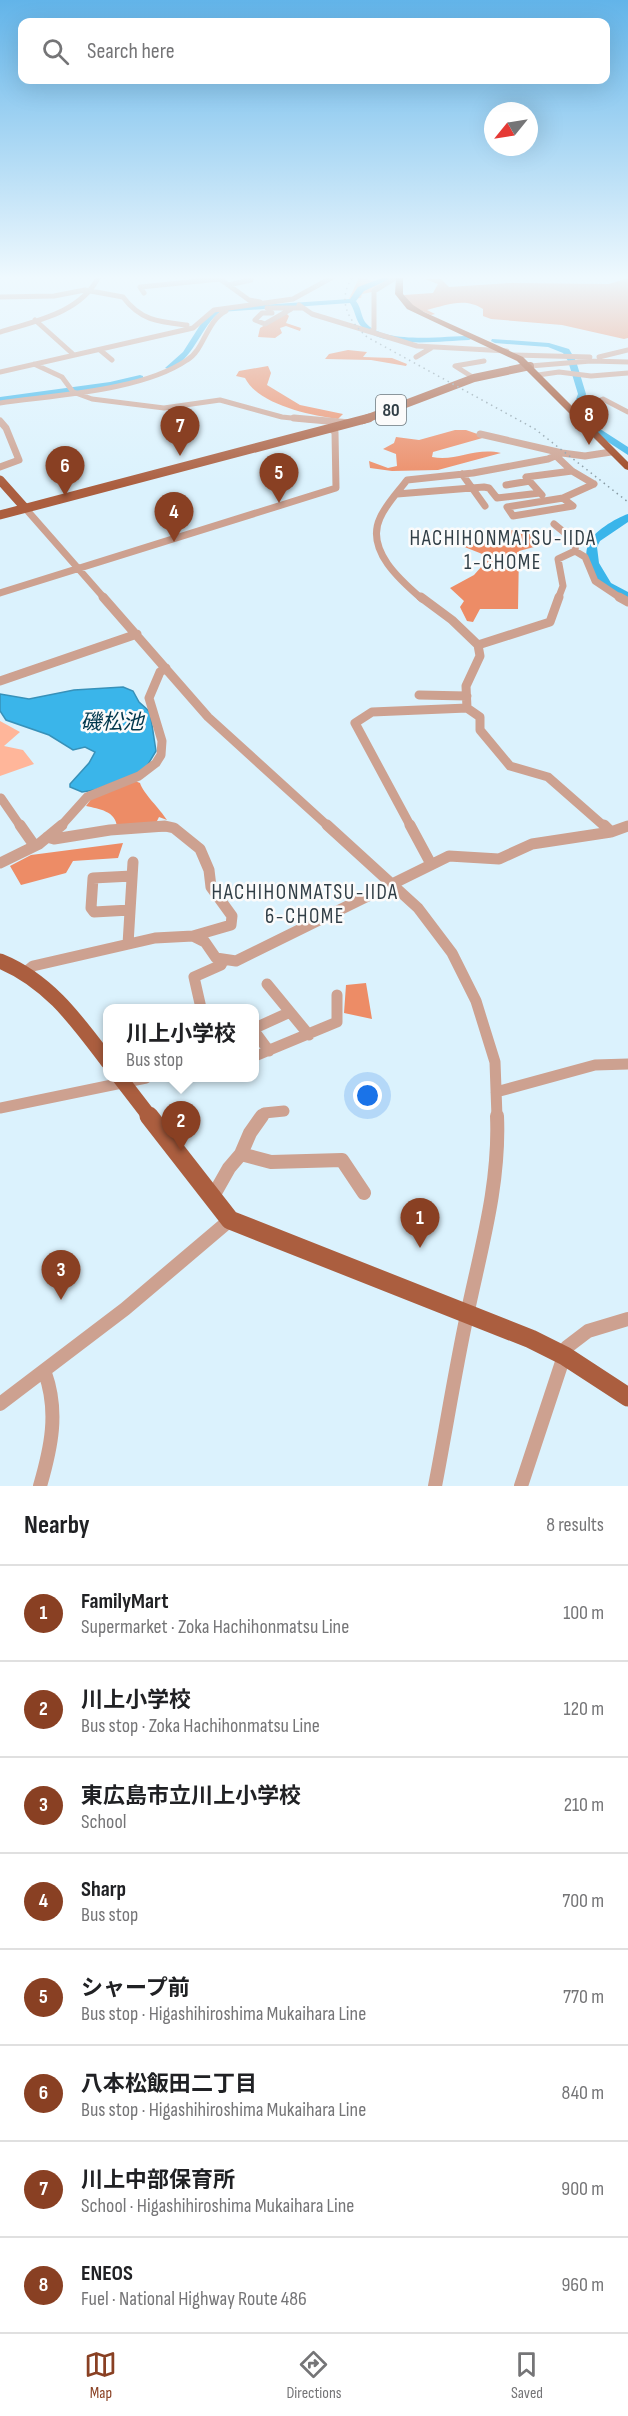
<!DOCTYPE html>
<html lang="en">
<head>
<meta charset="utf-8">
<style>
  body { margin:0; font-family:"Sofia Sans Condensed","Noto Sans JP",sans-serif; background:#f2f2f2; color:#202124 }
  .compass { position:absolute; left:484px; top:102px; width:54px; height:54px; border-radius:50%; background:#fff; box-shadow:0 6px 24px #0002; rotate:240deg }
  .you { position:absolute; left:368px; top:1096px; width:21px; height:21px; margin:-15px; border:4px solid #fff; border-radius:50%; background:#1a73e8; box-shadow:0 0 0 9px #1a73e833 }
  .badge { display:grid; place-items:center; width:39px; height:39px; border-radius:50%; background:#894023; color:#fff; font-size:20px; font-weight:700 }
  .pin { position:absolute; translate:-50% -50px; filter:drop-shadow(0 2px 3px #0008) }
  .pin::after { content:''; position:absolute; top:32px; width:21px; height:18px; background:inherit; clip-path:polygon(0 0,100% 0,50% 100%) }
  .popup { position:absolute; left:103px; top:1004px; width:156px; height:78px; box-sizing:border-box; display:grid; place-content:center; border-radius:12px; background:#fff; filter:drop-shadow(0 2px 4px #0005); font-size:20px; white-space:nowrap; color:#757577 }
  .popup b { font-size:22px; color:#202124 }
  .popup::after { content:''; position:absolute; left:50%; top:100%; margin-left:-12px; border:12px solid transparent; border-top-color:#fff }
  .list { margin:0; padding:0; list-style:none }
  h2 { display:flex; justify-content:space-between; align-items:center; height:78px; margin:0; padding:0 24px; font-size:26px }
  h2 small { font-size:20px; font-weight:400; color:#757577 }
  .list li { display:grid; grid-template-columns:39px 1fr auto; gap:18px; align-items:center; box-sizing:border-box; height:96px; padding:0 24px; border-top:2px solid #e0e0e0 }
  .list b { display:block; font-size:22px; white-space:nowrap }
  .list p { margin:0; font-size:20px; white-space:nowrap; color:#757577 }
  .list em { font-size:20px; font-style:normal; color:#757577 }
  .icon { flex:none; width:33px; height:33px; fill:none; stroke:currentColor; stroke-width:2; stroke-linecap:round; stroke-linejoin:round }
  .map { position:relative; flex:none; width:628px; height:1486px; overflow:hidden }
  .search { position:absolute; background:#fff; box-shadow:0 6px 24px #0002; left:18px; right:18px; top:18px; height:66px; display:flex; align-items:center; gap:15px; box-sizing:border-box; padding:0 21px; border-radius:12px; color:#757577; font-size:22px }
  .sheet { height:846px; background:#fff }
  nav { display:flex; justify-content:space-around; align-items:center; box-sizing:border-box; height:84px; border-top:2px solid #e0e0e0; background:#fff; font-size:16px; color:#757577 }
  nav a { display:grid; justify-items:center; gap:3px }
  nav .on { color:#894023 }
  .map>svg:first-child { display:block }
</style>
</head>
<body>
<div class="map">
<svg width="628" height="1486" viewBox="0 0 628 1486">
  <rect width="100%" height="100%" fill="#dbf2fd"/>
  <path fill="#ffb69a" d="M359 278 376 281 393 278 372 292 362 294 361 298 349 299Z
    M0 721 20 732 4 746 23 750 34 764 0 776Z"/>
  <path fill="#ed8c66" d="M628 278V338L624 339 562 325 491 319 483 316V309C465 297 446 305 427 310L435 314 431 315 413 307 404 295 433 293 438 284 425 279H441L449 287 510 283 609 284Z
    M286 313 289 316 286 323 301 328 300 331 286 326 280 328 282 333 275 338 258 337 260 328Z
    M348 350 367 352 363 357 392 358 407 364 406 366 371 360 325 359 329 354Z
    M268 366 271 373 267 385 300 405 343 414 338 419C308 415 258 404 245 378L236 376 239 371Z
    M455 430H466L486 437 433 452 432 457C456 462 474 447 501 453L438 470 392 471 370 468 369 461 388 468 397 466 396 454 383 449 394 443 396 437 419 440Z
    M530 529 529 533 542 540 534 547 519 551 518 609H480L473 622 467 621 460 607 464 601 450 588 474 575 490 557 444 539 457 534Z
    M135 781 140 783C143 793 160 809 167 820L159 817 156 823 117 827C116 811 99 809 86 806L92 798Z
    M123 843 118 858 73 861 66 873 21 885 10 866 31 855Z
    M366 983 372 1019 344 1013 346 985Z"/>
  <path fill="#3ab5ea" stroke="#3791b9" stroke-width="1.5" d="M123 687 133 691 139 702 150 712 156 751 144 771 95 790 82 792 70 787V784L89 763 95 752 85 747 73 750 49 735 6 720 0 711V694L29 699 74 690Z"/>
  <g fill="none" stroke-linecap="round" stroke-linejoin="round">
    <path fill="#3ab5ea" fill-rule="evenodd" d="M382 278H392L364 291 356 301C361 307 361 316 365 322 383 345 443 336 469 336L473 338 469 340C440 341 381 350 360 325 355 318 355 310 350 303L220 312C200 328 197 352 172 370L165 368 183 352 204 319 215 308 350 299 358 287Z
      M492 339 549 343 569 349 576 361 586 394 581 409 597 427 628 447V455L591 431 572 409 578 394 568 361 563 353 548 347 495 343 491 341Z
      M140 375 143 376V380L110 388 0 403V397L110 382Z
      M628 514V522L600 541 597 547 599 563 611 583 628 592V600C607 595 579 569 588 545 592 532 616 518 628 514Z"/>
    <path stroke="#cda190" stroke-width="5" d="M228 285 251 280
      M144 293 140 287 220 279 249 300 260 302
      M0 297 54 296 85 290 123 297C141 321 159 322 187 325
      M299 305 312 314 417 346 507 351
      M267 308H303
      M272 313H262L255 320 265 324 291 309
      M35 320 74 355
      M371 331 374 329V291L395 278
      M0 332C35 321 80 313 98 278
      M100 350 112 360
      M514 355 590 357
      M416 357 431 348
      M599 357 628 350
      M34 364 62 377 73 392 92 399 164 408 220 400 282 417 311 420
      M530 366 591 361 628 362
      M0 372 193 328 214 310 293 299 331 278
      M538 375 559 372 591 376 628 373
      M474 378 455 366 484 361
      M0 403C55 395 142 391 187 360 205 349 206 321 226 311
      M571 411 603 399 628 412"/>
    <path stroke="#cda190" stroke-width="7" d="M294 418 350 423
      M0 421 6 428 19 460 0 467
      M480 434 562 453
      M555 455 572 471 594 484
      M462 474 485 506
      M506 485 530 481
      M397 494 484 487 489 488 497 498 540 493
      M542 495 526 477 572 471
      M564 499 573 506 513 516 507 507 563 498 594 484
      M25 508 105 599
      M554 524 576 542 575 551
      M0 593 336 488 335 432 330 428
      M422 599C401 581 365 550 380 518 386 504 398 492 407 480L473 473 548 459 562 453 585 456 611 452
      M558 599 563 586 558 559 575 551 585 557 595 581 622 599"/>
    <path stroke="#cda190" stroke-width="9" d="M103 597 208 717 329 827
      M421 597 452 620 478 645 480 656 466 686 467 708
      M619 597 628 602
      M478 645 550 622 559 597
      M0 681 137 634
      M419 695 467 696
      M1 798 21 827
      M60 827 87 797 139 776 156 763 161 755 162 741 149 698 160 672 166 668
      M151 827H169
      M411 827 355 723 372 712 467 708 480 717V730L510 766 548 777 605 827
      M625 827 628 826"/>
    <path stroke="#cda190" stroke-width="11" d="M20 825 34 845
      M327 825 418 908 452 953 476 1001 495 1062 497 1117
      M410 825 431 864
      M604 825 611 832
      M0 863 39 844 62 825
      M130 910 94 912 91 908 93 878 132 876
      M193 936 205 942 216 958 236 961 449 856 499 859 532 844 611 832 628 826
      M128 944 133 862
      M27 971 33 966 155 938 193 936 231 925 232 916 211 887 209 870 200 849 174 828 165 826 110 830 54 839 47 837
      M267 984 309 1035
      M201 1008 194 977 221 965 223 961
      M255 1028 288 1013
      M255 1032 269 1051
      M255 1056 337 1022V995
      M496 1092 595 1065 628 1064
      M0 1108 146 1078
      M261 1117 264 1113 284 1111"/>
    <path stroke="#cda190" stroke-width="14" d="M241 1154 250 1133 262 1116
      M212 1198 229 1168 241 1154 271 1162 342 1160 364 1193
      M0 1404 125 1309 230 1220
      M40 1486C51 1448 59 1412 45 1373
      M435 1486C446 1429 455 1371 467 1315 481 1248 500 1184 497 1116
      M521 1486 567 1347 588 1331 628 1319"/>
    <path stroke="#ab5e3f" stroke-width="8" d="M363 420 474 378 530 366"/>
    <path stroke="#ab5e3f" stroke-width="9" d="M0 480 25 508
      M0 515 369 418"/>
    <path stroke="#ab5e3f" stroke-width="15" d="M0 961C49 981 77 1021 108 1062
      M120 1078 150 1117"/>
    <path stroke="#ab5e3f" stroke-width="19" d="M149 1116 230 1220 531 1339 565 1356 628 1397"/>
    <path fill="#9d431d" fill-rule="evenodd" d="M396 278H403V294L413 305 424 312 523 357 628 462V470L625 469 517 361 407 309 395 294Z"/>
    <path stroke="#879aa3" stroke-width="1.5" stroke-dasharray="1.5 4" stroke-linecap="butt" d="M352 278C337 301 348 320 367 337L535 429 628 502"/>
  </g>
  <linearGradient id="sky" x2="0" y2="1"><stop stop-color="#62b4e9"/><stop offset="0.57" stop-color="#eff9fe"/><stop offset="1" stop-color="#eff9fe" stop-opacity="0"/></linearGradient>
  <rect width="628" height="486" fill="url(#sky)"/>
  <g text-anchor="middle" dominant-baseline="central" stroke-width="5" stroke-linejoin="round" paint-order="stroke">
    <rect fill="#fbfbfb" stroke="#6d777c" stroke-width="1.5" x="376" y="395" width="30" height="30" rx="4.5"/>
    <g font-size="18" font-weight="bold" fill="#303e46">
      <text x="391" y="410">80</text>
    </g>
    <g font-size="21" letter-spacing="1.5" fill="#303e46" stroke="#fbfbfb">
      <text x="503" y="538">HACHIHONMATSU-IIDA<tspan x="503" dy="24">1-CHOME</tspan></text>
      <text x="305" y="892">HACHIHONMATSU-IIDA<tspan x="305" dy="24">6-CHOME</tspan></text>
    </g>
    <g font-size="21" font-style="italic" fill="#00374c" stroke="#fbfbfb">
      <text x="112" y="722">磯松池</text>
    </g>
  </g>
</svg>
<svg class="compass" viewBox="-18 -18 36 36"><path d="M0-13l5 13h-10z" fill="#e53935"/><path d="M0 13l5-13h-10z" fill="#757577"/></svg>
<div class="you"></div>
<div class="pin badge" style="left:420px;top:1248px">1</div>
<div class="pin badge" style="left:181px;top:1151px">2</div>
<div class="popup"><b>川上小学校</b>Bus stop</div>
<div class="pin badge" style="left:61px;top:1300px">3</div>
<div class="pin badge" style="left:174px;top:542px">4</div>
<div class="pin badge" style="left:279px;top:503px">5</div>
<div class="pin badge" style="left:65px;top:496px">6</div>
<div class="pin badge" style="left:180px;top:456px">7</div>
<div class="pin badge" style="left:589px;top:445px">8</div>
<div class="search"><svg class="icon" aria-label="search" viewBox="0 0 24 24"><circle cx="10" cy="10" r="6"/><path d="M15 15l6 6"/></svg>Search here</div>
</div>
<section class="sheet">
<h2>Nearby<small>8 results</small></h2>
<ul class="list">
<li><span class="badge">1</span><div><b>FamilyMart</b><p>Supermarket · Zoka Hachihonmatsu Line</p></div><em>100 m</em></li>
<li><span class="badge">2</span><div><b>川上小学校</b><p>Bus stop · Zoka Hachihonmatsu Line</p></div><em>120 m</em></li>
<li><span class="badge">3</span><div><b>東広島市立川上小学校</b><p>School</p></div><em>210 m</em></li>
<li><span class="badge">4</span><div><b>Sharp</b><p>Bus stop</p></div><em>700 m</em></li>
<li><span class="badge">5</span><div><b>シャープ前</b><p>Bus stop · Higashihiroshima Mukaihara Line</p></div><em>770 m</em></li>
<li><span class="badge">6</span><div><b>八本松飯田二丁目</b><p>Bus stop · Higashihiroshima Mukaihara Line</p></div><em>840 m</em></li>
<li><span class="badge">7</span><div><b>川上中部保育所</b><p>School · Higashihiroshima Mukaihara Line</p></div><em>900 m</em></li>
<li><span class="badge">8</span><div><b>ENEOS</b><p>Fuel · National Highway Route 486</p></div><em>960 m</em></li>
</ul>
</section>
<nav>
<a class="on"><svg class="icon" aria-label="map" viewBox="0 0 24 24"><path d="M3 6l6-2 6 2 6-2v14l-6 2-6-2-6 2zM9 4v14M15 6v14"/></svg>Map</a>
<a><svg class="icon" aria-label="directions" viewBox="0 0 24 24"><path d="M12 3l9 9-9 9-9-9zM9 14v-3h6M13 9l2 2-2 2"/></svg>Directions</a>
<a><svg class="icon" aria-label="saved" viewBox="0 0 24 24"><path d="M7 4h10v16l-5-4-5 4z"/></svg>Saved</a>
</nav>
</body>
</html>
